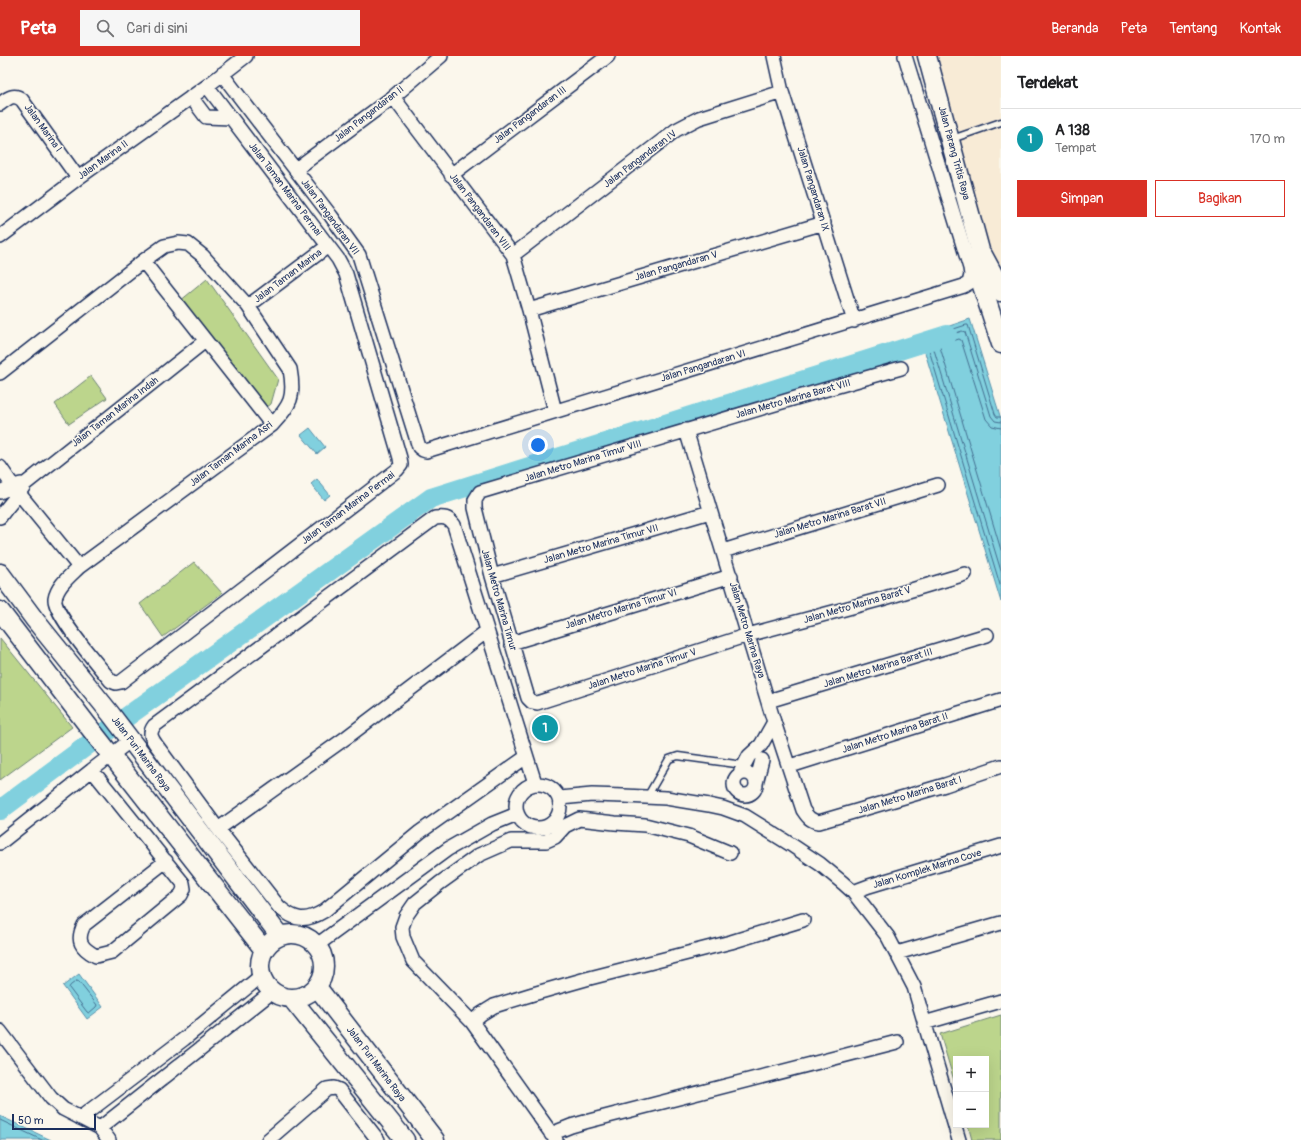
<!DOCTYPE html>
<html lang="id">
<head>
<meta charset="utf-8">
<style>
  body { margin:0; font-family:Pangolin,sans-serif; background:#f6f6f6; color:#202124 }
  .controls { position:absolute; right:12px; bottom:12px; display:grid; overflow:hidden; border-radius:0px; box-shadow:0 4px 16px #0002 }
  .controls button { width:36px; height:36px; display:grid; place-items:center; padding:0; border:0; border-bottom:1px solid #e0e0e0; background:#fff; color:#202124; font:20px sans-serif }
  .scale { position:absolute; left:12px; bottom:10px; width:84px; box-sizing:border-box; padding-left:4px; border:2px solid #1b2f5e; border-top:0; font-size:11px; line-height:14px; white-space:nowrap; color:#1b2f5e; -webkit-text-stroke:3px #fbf7ec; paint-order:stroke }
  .you { position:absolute; left:538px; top:389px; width:14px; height:14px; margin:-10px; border:3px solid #fff; border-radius:50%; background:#1a73e8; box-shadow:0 0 0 6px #1a73e833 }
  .badge { display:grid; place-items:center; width:26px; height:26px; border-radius:50%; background:#d93025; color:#fff; font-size:13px; font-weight:700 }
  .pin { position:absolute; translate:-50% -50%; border:2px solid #fff; box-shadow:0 1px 4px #0006 }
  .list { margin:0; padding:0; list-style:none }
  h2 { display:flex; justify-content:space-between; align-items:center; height:52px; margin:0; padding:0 16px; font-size:17px }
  h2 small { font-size:13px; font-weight:400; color:#757577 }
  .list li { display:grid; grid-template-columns:26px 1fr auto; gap:12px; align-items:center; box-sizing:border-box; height:60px; padding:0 16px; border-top:1px solid #e0e0e0 }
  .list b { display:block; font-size:15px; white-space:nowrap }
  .list p { margin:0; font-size:13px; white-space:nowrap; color:#757577 }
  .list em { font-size:13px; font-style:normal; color:#757577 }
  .actions { display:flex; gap:8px; padding:12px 16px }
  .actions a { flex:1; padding:9px 0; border:1px solid #d93025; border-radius:0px; text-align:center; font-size:14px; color:#d93025 }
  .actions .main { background:#d93025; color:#fff }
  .icon { flex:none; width:22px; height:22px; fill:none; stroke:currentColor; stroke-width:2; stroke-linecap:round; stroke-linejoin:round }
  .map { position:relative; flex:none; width:1001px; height:1084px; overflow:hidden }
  header { display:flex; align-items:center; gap:24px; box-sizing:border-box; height:56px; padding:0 20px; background:#d93025; color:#fff }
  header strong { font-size:19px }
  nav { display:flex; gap:22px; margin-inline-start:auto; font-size:14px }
  .search { width:280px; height:36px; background:#f6f6f6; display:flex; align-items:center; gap:10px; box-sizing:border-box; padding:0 14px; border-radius:0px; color:#757577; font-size:15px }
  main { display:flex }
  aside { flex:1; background:#fff }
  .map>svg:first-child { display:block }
</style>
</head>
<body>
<header>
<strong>Peta</strong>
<div class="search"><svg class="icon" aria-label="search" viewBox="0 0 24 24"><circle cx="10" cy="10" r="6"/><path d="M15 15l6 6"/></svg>Cari di sini</div>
<nav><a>Beranda</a><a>Peta</a><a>Tentang</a><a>Kontak</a></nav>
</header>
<main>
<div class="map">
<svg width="1001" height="1084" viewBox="0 0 1001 1084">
  <rect width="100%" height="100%" fill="#fbf7ec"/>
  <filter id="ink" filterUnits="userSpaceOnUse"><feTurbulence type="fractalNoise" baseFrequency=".025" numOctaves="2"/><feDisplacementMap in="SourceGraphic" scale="8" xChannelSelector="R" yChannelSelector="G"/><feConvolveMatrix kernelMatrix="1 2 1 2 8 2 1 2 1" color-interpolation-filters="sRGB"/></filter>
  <g filter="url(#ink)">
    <path fill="#f8ebd6" d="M920 0H1001V240Z"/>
    <path fill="#bcd58c" stroke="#6c8275" d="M207 223 278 323 271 348 261 356 180 245Z
      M91 320 107 342 69 368 55 348Z
      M194 506 222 537 163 581 140 548Z
      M0 582 72 671 0 724Z
      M1001 959V1084H972L968 1069H986V1003H956V1031L940 978Z"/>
    <path fill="#81d0de" stroke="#5890ab" d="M970 263 1001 363V546L920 280Z
      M310 372 325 391 317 398 301 379Z
      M317 423 330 439 324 444 311 428Z
      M79 918 103 951 87 963 63 930Z
      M0 1059V1060L51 1084H0Z"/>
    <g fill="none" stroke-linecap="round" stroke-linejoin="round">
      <path stroke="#446f91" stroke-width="1" d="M1001 361H997L995 358 968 269H966L926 282V284L1001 532
        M1001 366 995 365 991 360 965 276 962 275 933 285 932 287 1001 515
        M1001 372 992 370 986 363 961 284 959 283 940 289V291L1001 494
        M77 925 79 926 97 949 96 951 89 957 87 956 69 932 70 930Z
        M0 1064 42 1084"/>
      <path stroke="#81d0de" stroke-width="20" d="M0 754 89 688 431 442 947 279"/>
      <g stroke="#1b2f5e" stroke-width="9">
        <path id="lane" d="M952 83 1001 66
          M647 741 669 703 678 700 743 709"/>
      </g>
      <g stroke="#1b2f5e" stroke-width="16">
        <path id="street" d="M774 0 782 36 854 265
          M222 18 331 160 359 199 419 391 423 394 426 395 964 230 969 227 971 219 970 212 905 0
          M191 41 206 61 231 62
          M393 41 513 199 529 254 555 355
          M0 48C8 42 14 37 22 44L78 122
          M296 113 393 41 441 0
          M451 119 608 0
          M0 181 78 122 207 30 246 0
          M513 199 676 74 699 62 782 36
          M143 205 272 369
          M248 250 328 190
          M529 254 824 167
          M901 312 799 341 480 436 475 444V452L492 520 528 642 532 646 537 647 748 579 878 544 965 518
          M0 317 143 205 164 190 178 187 188 188 203 200 248 250 290 313C295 341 291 349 272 369L79 511C70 520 57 530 55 543 53 557 100 612 111 625L116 627 121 626 397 414 401 409 400 402 346 218 338 203 207 30
          M686 374 774 666 803 754C807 760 810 765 819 766L945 729 1001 710
          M0 411 13 430 79 511
          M0 436 13 430 21 428
          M0 461C8 449 18 440 25 428L205 285
          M723 495 938 429
          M492 520 710 456
          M511 587 731 520
          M768 645 987 579
          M526 701 420 776 324 855C306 866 295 865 279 851L218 773 157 690C152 683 148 678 154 670L435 462C444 461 448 461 454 469L535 727
          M790 710 1001 644
          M92 714 131 684
          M734 728a11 11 0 1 1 22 0a11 11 0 1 1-22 0Z
          M739 719 749 700 761 689 774 666
          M756 727 762 704
          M516 750a22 22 0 1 1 44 0a22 22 0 1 1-44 0Z
          M560 742 592 739 624 740 666 742 709 749 723 752 745 760 793 790 820 808 843 827 853 836 888 881 914 931 959 1084
          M218 773 347 681 487 575
          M0 787 92 714 183 827 184 833 181 839 112 896 96 900C81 892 76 885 84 869L166 805
          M853 836 869 830 1001 790
          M317 889 448 793 492 768 517 758
          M897 897 1001 867
          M472 966 481 958 494 950 533 938 586 923 731 886 803 864
          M924 967 1001 945
          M0 975 51 1042 63 1053 100 1072 109 1084
          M80 1062 184 983 261 920
          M100 1072 272 936
          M551 1078 571 1070 585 1066 897 986
          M268 1084 327 1033 334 1032 339 1034 378 1084
          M556 1084 472 966 413 905 403 881 402 871 406 860 415 847 440 827 479 799 511 785H546L555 781 565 770 579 763 615 767 645 769 689 780 730 797"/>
      </g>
      <g stroke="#1b2f5e" stroke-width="21">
        <path id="secondary" d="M927 0 980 194 982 230 1001 288
          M983 199 997 225 1001 236
          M0 517 35 564 110 657 280 880
          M0 555 89 671 264 894
          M260 910a32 32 0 1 1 64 0a32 32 0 1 1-64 0Z
          M317 931 435 1084
          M292 943 405 1084"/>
      </g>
      <use href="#lane" stroke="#fbf7ec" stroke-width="6"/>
      <use href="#street" stroke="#fbf7ec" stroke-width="13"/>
      <use href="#secondary" stroke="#fbf7ec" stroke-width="18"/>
    </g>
  </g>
  <g text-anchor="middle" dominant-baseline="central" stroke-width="3" stroke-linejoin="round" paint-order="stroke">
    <g font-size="10" fill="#1b2f5e" stroke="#fbf7ec">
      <text transform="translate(369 58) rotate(-38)">Jalan Pangandaran II</text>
      <text transform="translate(530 59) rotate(-37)">Jalan Pangandaran III</text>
      <text transform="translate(43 72) rotate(54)">Jalan Marina I</text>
      <text transform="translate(954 97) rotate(75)">Jalan Parang Tritis Raya</text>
      <text transform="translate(640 103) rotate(-37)">Jalan Pangandaran IV</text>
      <text transform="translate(103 104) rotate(-36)">Jalan Marina II</text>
      <text transform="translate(285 133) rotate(53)">Jalan Taman Marina Permai</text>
      <text transform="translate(813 133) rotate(73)">Jalan Pangandaran IX</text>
      <text transform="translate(480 156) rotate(53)">Jalan Pangandaran VIII</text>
      <text transform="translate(330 161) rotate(54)">Jalan Pangandaran VII</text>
      <text transform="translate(676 210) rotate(-16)">Jalan Pangandaran V</text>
      <text transform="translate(288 220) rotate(-37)">Jalan Taman Marina</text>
      <text transform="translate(703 310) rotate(-17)">Jalan Pangandaran VI</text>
      <text transform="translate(793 343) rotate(-16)">Jalan Metro Marina Barat VIII</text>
      <text transform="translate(115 356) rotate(-38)">Jalan Taman Marina Indah</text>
      <text transform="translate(231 398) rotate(-37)">Jalan Taman Marina Asri</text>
      <text transform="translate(583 405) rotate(-17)">Jalan Metro Marina Timur VIII</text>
      <text transform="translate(348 452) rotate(-37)">Jalan Taman Marina Permai</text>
      <text transform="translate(830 462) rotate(-17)">Jalan Metro Marina Barat VII</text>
      <text transform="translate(601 488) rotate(-16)">Jalan Metro Marina Timur VII</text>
      <text transform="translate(499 544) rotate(74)">Jalan Metro Marina Timur</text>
      <text transform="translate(857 549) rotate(-16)">Jalan Metro Marina Barat V</text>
      <text transform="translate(621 553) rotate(-17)">Jalan Metro Marina Timur VI</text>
      <text transform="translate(747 574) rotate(73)">Jalan Metro Marina Raya</text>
      <text transform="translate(878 612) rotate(-17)">Jalan Metro Marina Barat III</text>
      <text transform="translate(642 613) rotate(-18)">Jalan Metro Marina Timur V</text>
      <text transform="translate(895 677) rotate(-18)">Jalan Metro Marina Barat II</text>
      <text transform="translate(141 698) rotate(53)">Jalan Puri Marina Raya</text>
      <text transform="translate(910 739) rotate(-17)">Jalan Metro Marina Barat I</text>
      <text transform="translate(927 813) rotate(-17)">Jalan Komplek Marina Cove</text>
      <text transform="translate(376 1008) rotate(53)">Jalan Puri Marina Raya</text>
    </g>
  </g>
</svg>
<div class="controls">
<button>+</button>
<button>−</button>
</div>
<div class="scale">50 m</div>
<div class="you"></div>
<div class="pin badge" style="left:545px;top:672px;background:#0f9aa8">1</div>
</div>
<aside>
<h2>Terdekat<small></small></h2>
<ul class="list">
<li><span class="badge" style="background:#0f9aa8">1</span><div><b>A 138</b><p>Tempat</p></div><em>170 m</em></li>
</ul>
<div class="actions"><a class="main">Simpan</a><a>Bagikan</a></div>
</aside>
</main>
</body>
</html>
